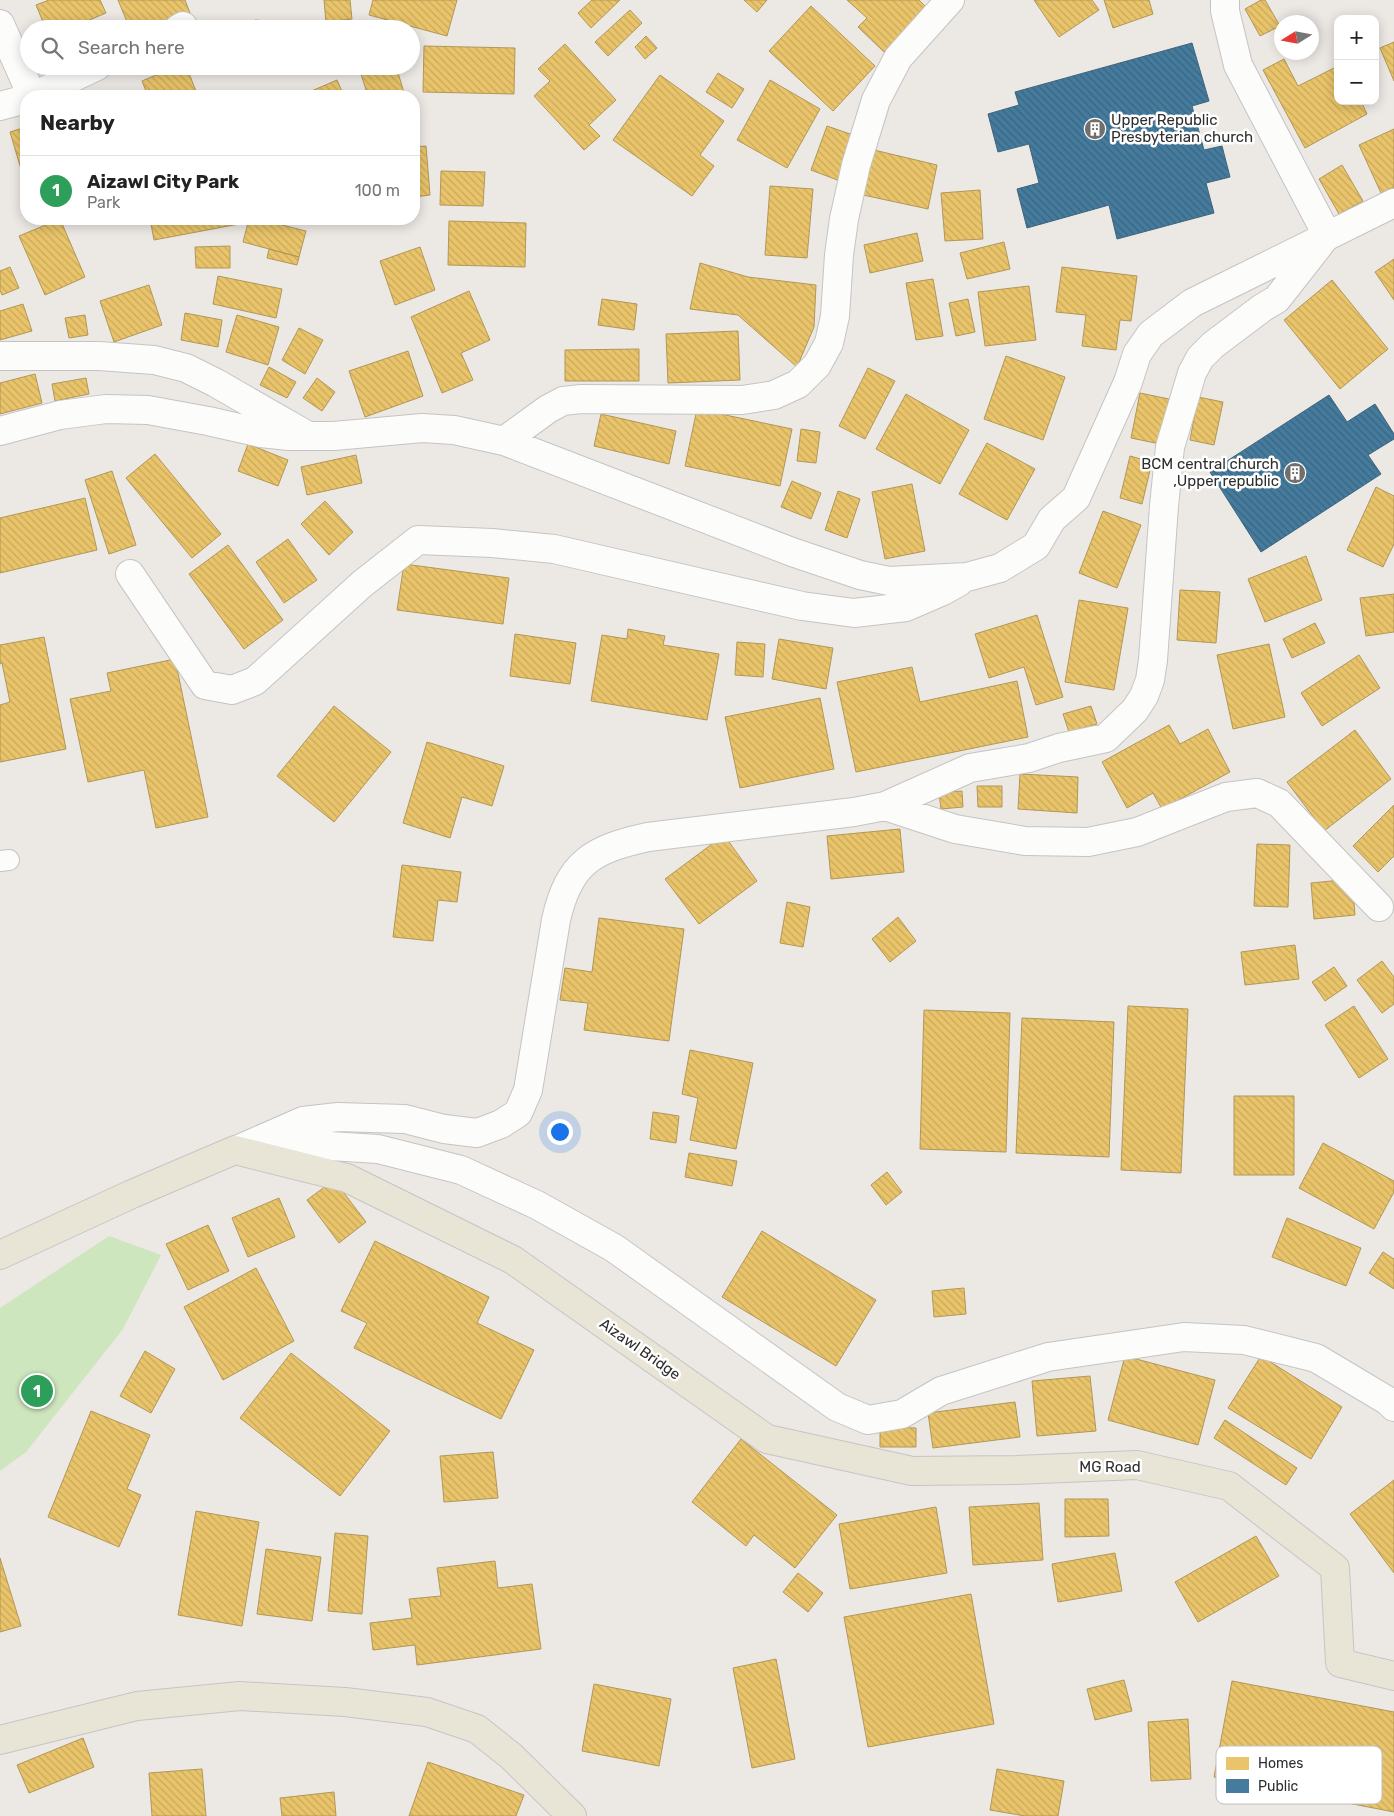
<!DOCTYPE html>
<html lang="en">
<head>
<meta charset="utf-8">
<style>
  body { margin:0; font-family:Rubik,sans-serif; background:#f2f2f2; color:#222 }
  .controls { position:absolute; right:15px; top:15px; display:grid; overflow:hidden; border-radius:10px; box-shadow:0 2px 12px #0003 }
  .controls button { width:45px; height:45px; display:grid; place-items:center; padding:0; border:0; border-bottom:1px solid #e0e0e0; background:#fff; color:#222; font:25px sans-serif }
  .compass { position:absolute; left:1274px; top:15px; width:45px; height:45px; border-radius:50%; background:#fff; box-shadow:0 2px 12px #0003; rotate:259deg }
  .you { position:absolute; left:559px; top:1131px; width:18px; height:18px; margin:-12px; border:4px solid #fff; border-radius:50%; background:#1a73e8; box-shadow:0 0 0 8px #1a73e833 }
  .badge { display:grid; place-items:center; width:32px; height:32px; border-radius:50%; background:#ea580c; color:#fff; font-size:16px; font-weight:700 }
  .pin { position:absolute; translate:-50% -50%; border:2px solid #fff; box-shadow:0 1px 5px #0006 }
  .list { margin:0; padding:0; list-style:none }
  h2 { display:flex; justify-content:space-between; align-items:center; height:65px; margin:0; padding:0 20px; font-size:21px }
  h2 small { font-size:16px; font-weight:400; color:#767676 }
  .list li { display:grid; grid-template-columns:32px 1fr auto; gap:15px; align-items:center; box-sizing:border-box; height:70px; padding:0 20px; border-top:1px solid #e0e0e0 }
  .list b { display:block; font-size:19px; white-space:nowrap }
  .list p { margin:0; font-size:16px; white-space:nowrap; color:#767676 }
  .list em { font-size:16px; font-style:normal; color:#767676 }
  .icon { flex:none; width:28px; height:28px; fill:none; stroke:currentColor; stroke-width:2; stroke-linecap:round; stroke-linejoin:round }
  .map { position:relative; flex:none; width:1394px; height:1816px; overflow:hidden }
  .search { position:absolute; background:#fff; box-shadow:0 2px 12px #0003; left:20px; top:20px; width:400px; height:55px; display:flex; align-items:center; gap:12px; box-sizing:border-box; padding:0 18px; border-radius:28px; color:#767676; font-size:19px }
  .panel { position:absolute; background:#fff; box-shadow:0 2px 12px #0003; left:20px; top:90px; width:400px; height:135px; border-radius:20px }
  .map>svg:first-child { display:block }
</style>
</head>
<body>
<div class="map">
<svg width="1394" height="1816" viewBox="0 0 1394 1816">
  <defs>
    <pattern id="homes-back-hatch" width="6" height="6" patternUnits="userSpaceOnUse" patternTransform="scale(1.25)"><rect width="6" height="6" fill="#e9c46a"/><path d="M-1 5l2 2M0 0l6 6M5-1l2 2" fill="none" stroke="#c8a95c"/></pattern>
    <pattern id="public-back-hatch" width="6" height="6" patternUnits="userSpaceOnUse" patternTransform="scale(1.25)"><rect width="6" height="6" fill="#457b9d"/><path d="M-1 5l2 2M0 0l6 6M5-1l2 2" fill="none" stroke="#3a6580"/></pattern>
  </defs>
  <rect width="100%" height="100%" fill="#ece8e4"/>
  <path fill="#cee6be" d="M109 1236 161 1255 123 1329 26 1452 0 1471V1308Z"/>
  <path fill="url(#homes-back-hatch)" stroke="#b19758" d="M49 0H100L106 13 87 21 90 29H46L36 5Z
    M118 0H185L190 13 154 29H130Z
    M324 0H350L352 19 326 22Z
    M373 0H457L447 36 369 15Z
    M592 0H620L591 28 578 13Z
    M744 0H767L757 12Z
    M847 0H919L926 7 884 52 858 27 867 18Z
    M1034 0H1092L1099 10 1059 37Z
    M1104 0H1149L1153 14 1113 28Z
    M1261 0H1265L1280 26 1260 36 1245 9Z
    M811 6 875 66 833 111 769 51Z
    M630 10 642 23 608 56 595 42Z
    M255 20 315 25V29H254Z
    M646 36 657 48 645 59 635 47Z
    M1394 42V81L1380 48Z
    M565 44 616 100 589 125 600 136 584 150 534 96 550 81 538 69Z
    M424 46 515 48 514 94 423 92Z
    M1284 59 1298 86 1338 66V101H1361L1367 114 1305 148 1263 70Z
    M177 66H186L198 96H148L142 81Z
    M251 66H311V74L251 69Z
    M387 66H396L405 96H368L361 74Z
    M718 73 744 89 732 108 706 92Z
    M660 75 724 121 700 155 714 166 692 196 613 140Z
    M337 80 344 96H300Z
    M770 80 820 109 787 168 737 140Z
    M827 126 856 136 840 181 811 170Z
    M26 127V186L10 132Z
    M1394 129V187L1381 193 1359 145Z
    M426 146 430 195 414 197V147Z
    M874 150 937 165 928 209 863 195Z
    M1342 165 1363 201 1339 214 1319 179Z
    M441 171 485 172 483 206 440 205Z
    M770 186 813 189 807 258 765 255Z
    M980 190 983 239 945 241 941 193Z
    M60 219 85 277 45 295 19 236Z
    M150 219H238L239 224 154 240Z
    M249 219H258L306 231 299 257 243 242Z
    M449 221 526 223 525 267 448 265Z
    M917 233 923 261 870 273 864 245Z
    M1004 242 1010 269 967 279 960 253Z
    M230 246V268H196L195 247Z
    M420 247 435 290 395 305 380 261Z
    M269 249 299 257 297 265 267 258Z
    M1394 259V300L1375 272Z
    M700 263 748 277 816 285 814 327 797 367 738 315 690 309Z
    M10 267 19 288 2 295 0 290V271Z
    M1062 267 1137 276 1131 321 1120 320 1116 350 1082 346 1086 315 1056 312Z
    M218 276 282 289 276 318 213 304Z
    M933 279 943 336 916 340 906 283Z
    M1332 280 1388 349 1340 389 1284 320Z
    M149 285 162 325 114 342 100 301Z
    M1029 286 1036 340 985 346 978 292Z
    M469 291 490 340 461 353 473 380 442 393 411 317Z
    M602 299 637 304 634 330 598 325Z
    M968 299 975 332 956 336 949 303Z
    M23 304 32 331 0 340V311Z
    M185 313 222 320 218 347 181 340Z
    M85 315 88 335 69 338 65 318Z
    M237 315 279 327 268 365 226 352Z
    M299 328 323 340 305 374 282 360Z
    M738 331 740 380 668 383 666 334Z
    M639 349V381H565V350Z
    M408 351 423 396 365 417 349 371Z
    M1006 356 1065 377 1043 440 984 419Z
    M269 367 296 382 287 398 260 385Z
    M868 368 895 381 865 439 839 426Z
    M35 374 42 403 0 414V383Z
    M86 378 89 394 55 401 52 384Z
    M317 378 335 392 322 411 303 398Z
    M1140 393 1169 399 1160 444 1131 438Z
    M906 394 969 430 940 484 876 449Z
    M1198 397 1223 402 1214 445 1190 440Z
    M697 409 792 429 780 486 685 466Z
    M601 414 676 431 669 464 594 446Z
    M801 429 820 432 816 463 797 461Z
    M987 443 1035 469 1007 520 959 494Z
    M248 444 288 460 278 486 238 471Z
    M155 454 221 534 192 558 126 478Z
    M356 455 362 483 307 495 301 467Z
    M1130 456 1152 462 1142 504 1120 498Z
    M112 471 136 545 109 554 85 480Z
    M792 481 821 493 811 519 781 507Z
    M912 484 925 551 885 559 872 492Z
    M1376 487 1394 496V544L1383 567 1347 550Z
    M838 491 860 499 847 538 825 530Z
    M85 498 97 550 0 573V518Z
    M325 501 353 532 329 555 301 524Z
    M1103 511 1141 525 1117 588 1079 573Z
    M288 539 317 580 284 603 256 562Z
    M228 545 283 620 244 649 189 574Z
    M1306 556 1322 600 1265 622 1248 579Z
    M404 564 509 578 503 624 397 610Z
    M1180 590 1220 592 1216 643 1177 640Z
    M1394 594V632L1366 636 1360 598Z
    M1079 600 1128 608 1114 690 1065 682Z
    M1037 615 1063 697 1036 705 1024 667 989 678 975 634Z
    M1315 623 1325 643 1292 658 1283 639Z
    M628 629 665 636 663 645 719 654 707 720 591 701 602 635 627 639Z
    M515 634 576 643 570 684 510 676Z
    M44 637 66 749 0 762V705L10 702 2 663 0 664V645Z
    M779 639 833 648 826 689 772 679Z
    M737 642 765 644 763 677 735 675Z
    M1269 644 1285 717 1233 729 1217 655Z
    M1359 655 1380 688 1322 726 1301 693Z
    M175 659 208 817 156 828 144 770 88 782 70 699 111 691 107 673Z
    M912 667 920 702 1017 681 1028 737 856 772 837 682Z
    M820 698 834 769 740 788 725 717Z
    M334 706 391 752 334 822 277 776Z
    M1091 706 1097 724 1069 732 1063 714Z
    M1169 725 1180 744 1208 729 1230 772 1162 809 1153 793 1127 808 1102 762Z
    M1355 730 1391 779 1324 831 1287 782Z
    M427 742 504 766 492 806 462 797 450 838 403 823Z
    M1020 774 1078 777 1077 813 1018 809Z
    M977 786H1002V807H978Z
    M962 791 963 807 941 809 939 793Z
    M1394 805V856L1378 872 1353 846Z
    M900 829 904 872 831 879 827 836Z
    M724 835 757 881 699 924 665 879Z
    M1257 844 1290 845 1288 907 1254 906Z
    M402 865 461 872 457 902 438 900 433 941 393 937Z
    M1352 879 1355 915 1314 919 1311 883Z
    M787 902 810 907 803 947 780 943Z
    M898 917 916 941 890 962 872 939Z
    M599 918 684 929 669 1041 584 1030 588 1003 560 1000 565 968 592 972Z
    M1295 945 1299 979 1245 985 1241 952Z
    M1382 961 1394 977V1004L1382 1013 1357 980Z
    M1334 967 1347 986 1325 1001 1312 982Z
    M1128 1006 1188 1009 1181 1173 1121 1170Z
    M1354 1006 1388 1059 1359 1078 1325 1025Z
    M924 1010 1010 1013 1006 1152 920 1149Z
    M1022 1018 1114 1022 1109 1157 1016 1153Z
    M690 1050 753 1063 736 1149 690 1140 698 1098 682 1094Z
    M1234 1096H1294V1175H1234Z
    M653 1112 679 1116 676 1143 650 1139Z
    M1323 1143 1394 1181V1192L1374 1229 1299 1188Z
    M689 1153 737 1161 732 1186 685 1177Z
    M887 1172 902 1192 886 1205 871 1185Z
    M334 1180 366 1222 339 1243 307 1200Z
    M279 1198 295 1237 248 1257 232 1218Z
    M1287 1218 1361 1248 1346 1286 1272 1257Z
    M208 1225 229 1271 188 1290 166 1244Z
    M762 1231 876 1300 836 1366 722 1297Z
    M375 1241 489 1297 477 1323 534 1350 501 1419 354 1348 367 1323 341 1311Z
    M1383 1252 1394 1259V1289L1369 1273Z
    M256 1268 294 1341 223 1380 184 1307Z
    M964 1288 966 1314 934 1317 932 1291Z
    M145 1351 175 1369 151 1413 120 1396Z
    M291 1353 390 1431 340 1496 240 1418Z
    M1125 1356 1215 1380 1198 1445 1108 1420Z
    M1261 1356 1342 1407 1311 1459 1228 1408Z
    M1090 1376 1096 1431 1037 1436 1032 1381Z
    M1015 1402 1020 1437 933 1448 928 1413Z
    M91 1411 150 1435 127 1489 141 1495 119 1547 48 1517Z
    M1225 1420 1297 1468 1286 1485 1214 1438Z
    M880 1427 916 1428V1447H880Z
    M741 1439 837 1515 795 1568 754 1535 746 1546 692 1502Z
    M493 1452 498 1498 444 1502 440 1456Z
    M1394 1480V1573L1350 1514Z
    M1065 1499H1108L1109 1536 1065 1537Z
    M1039 1503 1043 1560 973 1565 969 1507Z
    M936 1507 947 1573 850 1589 839 1524Z
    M196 1511 259 1522 242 1626 178 1615Z
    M335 1533 368 1536 362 1614 328 1611Z
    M1256 1536 1279 1576 1198 1622 1175 1582Z
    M266 1549 321 1557 312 1621 257 1614Z
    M1115 1553 1122 1591 1058 1602 1052 1564Z
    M0 1558 21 1626 0 1632Z
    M495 1561 498 1588 532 1584 541 1649 417 1665 415 1645 373 1650 370 1623 412 1618 409 1599 441 1596 437 1568Z
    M798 1573 823 1593 808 1612 783 1592Z
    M971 1594 994 1724 868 1747 844 1617Z
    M776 1659 795 1759 752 1768 733 1668Z
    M1124 1680 1132 1711 1095 1720 1087 1689Z
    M1232 1681 1394 1712V1812L1214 1777Z
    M594 1684 671 1699 659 1766 582 1751Z
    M1188 1719 1191 1779 1151 1781 1148 1722Z
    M83 1738 94 1767 29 1793 17 1765Z
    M428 1762 524 1795 516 1816H409Z
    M202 1769 206 1816H152L149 1773Z
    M997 1769 1064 1781 1058 1816H1025L990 1810Z
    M334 1792 336 1816H282L280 1798Z"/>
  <path fill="url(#public-back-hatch)" stroke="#3e647c" d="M1192 43 1209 101 1192 106 1204 150 1222 146 1230 177 1206 183 1214 213 1117 239 1109 205 1027 228 1017 189 1039 183 1029 144 998 152 988 114 1019 105 1015 92Z
    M1329 395 1347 422 1375 404 1394 434V439L1368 455 1381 474 1261 552 1210 472Z"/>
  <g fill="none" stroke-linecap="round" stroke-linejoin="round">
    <g stroke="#c5c4c5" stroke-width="22">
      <path id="lane" d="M0 861 9 860"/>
    </g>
    <g stroke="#c5c4c5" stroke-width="30">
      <path id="street" d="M0 24 32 96
        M178 29 183 26
        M34 96 97 66
        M0 106 26 99
        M0 356H99L154 360 186 368 216 383 303 433
        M0 431 60 415 106 409 148 410 208 421 261 433 289 436H334L422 428 454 430 504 441 792 552 860 575 889 581 967 577 1000 568 1036 546 1052 519 1076 498 1128 382 1137 354 1151 334 1192 303 1394 203
        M504 441 548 409 563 401 581 399 742 400 774 395 798 384 817 365 829 343 835 316 839 255 844 219 856 165 876 100 898 58 950 0
        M130 574 205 685 232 690 255 681 362 584 418 540 492 543 554 549 802 606 854 613 906 607 943 591 959 582
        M885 806 955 829 1025 841 1088 842 1137 832 1226 797 1257 793 1279 803 1379 907
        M239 1149 303 1121 338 1117 405 1119 444 1129 477 1133 501 1124 518 1113 528 1090 556 920C569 862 593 849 648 837L854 812 885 806 970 768 1029 758 1059 748 1106 738 1135 710 1144 696 1150 680 1153 660 1164 506 1170 447 1192 373 1200 358 1213 345 1262 308 1277 299 1327 235 1238 65 1225 11V0"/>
    </g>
    <g stroke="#c5c4c5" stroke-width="30">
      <path id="secondary" d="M244 1150 314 1145 378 1149 461 1170 537 1205 614 1248 837 1407 868 1420 902 1414 941 1391 1048 1357 1184 1337 1244 1340 1316 1358 1388 1401 1394 1407"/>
    </g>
    <g stroke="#c6c5c4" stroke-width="30">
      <path id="primary" d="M0 1255 132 1194 235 1150 347 1178 513 1260 767 1439 912 1471 1016 1470 1137 1465 1229 1486 1335 1568 1340 1663 1394 1676
        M0 1740 137 1706 240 1696 345 1702 427 1712 477 1729 511 1756 572 1816"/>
    </g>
    <use href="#lane" stroke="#fcfcfb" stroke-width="20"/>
    <use href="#street" stroke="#fcfcfb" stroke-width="28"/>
    <use href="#secondary" stroke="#fcfcfb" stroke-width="28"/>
    <use href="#primary" stroke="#e8e4d6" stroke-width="28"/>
  </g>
  <defs>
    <g id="building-disc" transform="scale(1.125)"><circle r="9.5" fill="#706f6e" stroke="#fff"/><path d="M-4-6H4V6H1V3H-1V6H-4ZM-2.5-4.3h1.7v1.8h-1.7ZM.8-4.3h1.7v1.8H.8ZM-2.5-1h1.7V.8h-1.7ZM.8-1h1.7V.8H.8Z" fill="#fff"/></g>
  </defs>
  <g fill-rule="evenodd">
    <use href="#building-disc" x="1095" y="129"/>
    <use href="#building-disc" x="1295" y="473"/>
  </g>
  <g text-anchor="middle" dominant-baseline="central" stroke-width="5" stroke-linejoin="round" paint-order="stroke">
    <g font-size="15" fill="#2e2e2e" stroke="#fff" text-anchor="start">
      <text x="1111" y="120">Upper Republic<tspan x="1111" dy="17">Presbyterian church</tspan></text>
      <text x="1279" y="464" text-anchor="end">BCM central church<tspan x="1279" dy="17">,Upper republic</tspan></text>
    </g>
    <g font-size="15" fill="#2e2e2e" stroke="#fff">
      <text transform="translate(640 1349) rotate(35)">Aizawl Bridge</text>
      <text x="1110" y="1467">MG Road</text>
    </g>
  </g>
  <rect x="1216" y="1746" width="166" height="58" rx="8" fill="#fff" stroke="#c0c0c0" stroke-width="1"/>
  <rect x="1226" y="1757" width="23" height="13" fill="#e9c46a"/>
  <rect x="1226" y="1779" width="23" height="14" fill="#457b9d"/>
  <g font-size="14" fill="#2e2e2e">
    <text x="1258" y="1768">Homes</text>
    <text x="1258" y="1791">Public</text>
  </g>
</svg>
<div class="controls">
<button>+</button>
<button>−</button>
</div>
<svg class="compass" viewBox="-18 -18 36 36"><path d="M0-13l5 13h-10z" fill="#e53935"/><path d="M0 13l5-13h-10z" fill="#767676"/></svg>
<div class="you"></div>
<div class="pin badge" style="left:37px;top:1391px;background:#2e9e5b">1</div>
<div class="search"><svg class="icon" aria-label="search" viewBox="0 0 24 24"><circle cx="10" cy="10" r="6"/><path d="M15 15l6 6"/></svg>Search here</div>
<section class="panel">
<h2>Nearby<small></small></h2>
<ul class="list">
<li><span class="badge" style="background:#2e9e5b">1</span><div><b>Aizawl City Park</b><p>Park</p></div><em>100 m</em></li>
</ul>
</section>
</div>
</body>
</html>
